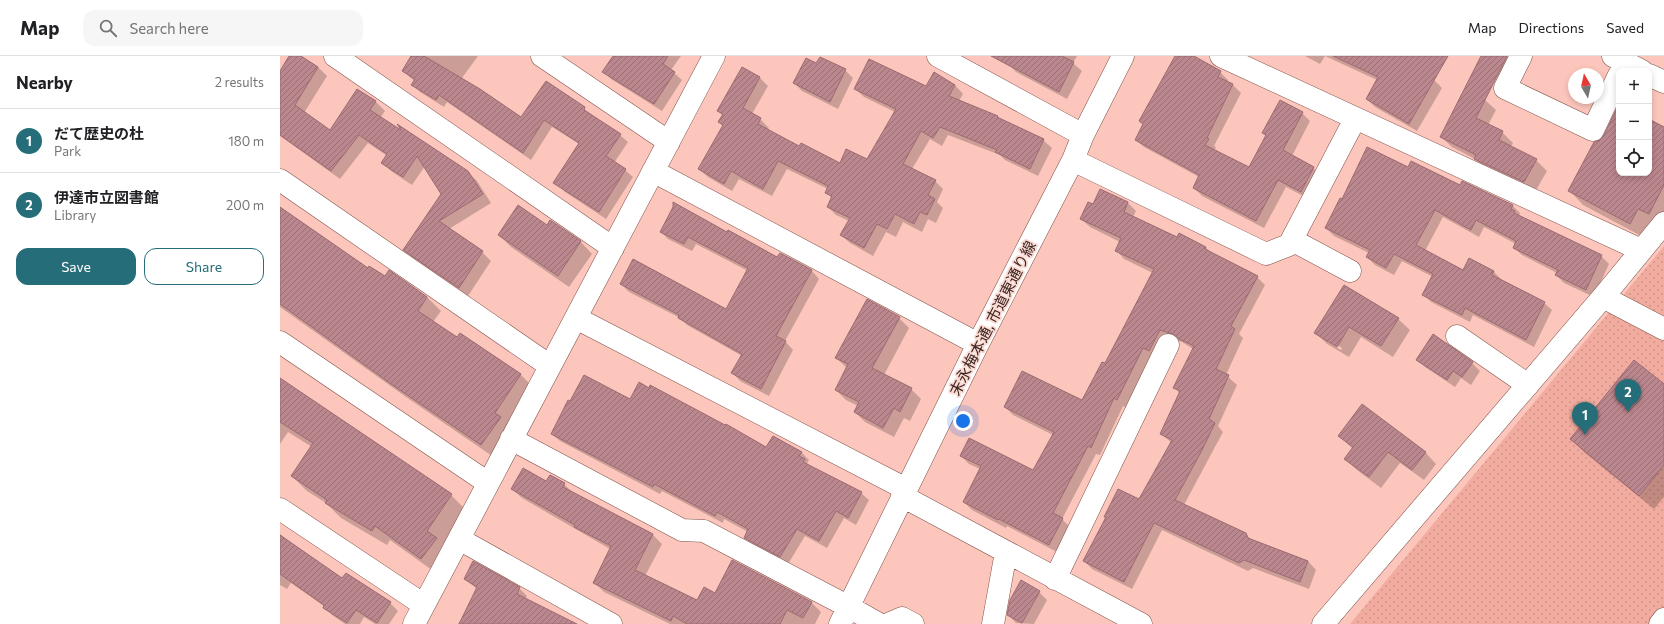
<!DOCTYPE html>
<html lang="en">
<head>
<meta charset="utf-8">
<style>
  body { margin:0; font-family:Commissioner,"Noto Sans JP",sans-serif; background:#f6f6f6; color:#202124 }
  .controls { position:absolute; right:12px; top:12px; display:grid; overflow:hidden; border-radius:8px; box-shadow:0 2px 6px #0003 }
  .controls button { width:36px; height:36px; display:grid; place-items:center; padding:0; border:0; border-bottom:1px solid #e0e0e0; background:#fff; color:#202124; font:20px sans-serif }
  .compass { position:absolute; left:1288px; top:12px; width:36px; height:36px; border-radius:50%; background:#fff; box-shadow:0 2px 6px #0003; rotate:351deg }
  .you { position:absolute; left:683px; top:365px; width:14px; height:14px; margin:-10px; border:3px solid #fff; border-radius:50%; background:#1a73e8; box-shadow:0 0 0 6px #1a73e833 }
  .badge { display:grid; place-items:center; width:26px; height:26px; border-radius:50%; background:#256d79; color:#fff; font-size:13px; font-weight:700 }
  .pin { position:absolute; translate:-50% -33px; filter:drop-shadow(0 1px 2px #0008) }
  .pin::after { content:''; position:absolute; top:21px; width:14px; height:12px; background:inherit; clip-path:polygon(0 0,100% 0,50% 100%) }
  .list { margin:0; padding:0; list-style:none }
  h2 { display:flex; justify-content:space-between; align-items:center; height:52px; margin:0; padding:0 16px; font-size:17px }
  h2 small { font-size:13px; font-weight:400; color:#757577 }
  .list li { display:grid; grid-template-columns:26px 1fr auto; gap:12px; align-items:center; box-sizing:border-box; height:64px; padding:0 16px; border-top:1px solid #e0e0e0 }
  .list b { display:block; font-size:15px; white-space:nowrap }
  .list p { margin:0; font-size:13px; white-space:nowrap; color:#757577 }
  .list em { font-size:13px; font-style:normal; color:#757577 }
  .actions { display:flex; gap:8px; padding:12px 16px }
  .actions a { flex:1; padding:9px 0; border:1px solid #256d79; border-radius:12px; text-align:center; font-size:14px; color:#256d79 }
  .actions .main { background:#256d79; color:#fff }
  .icon { flex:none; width:22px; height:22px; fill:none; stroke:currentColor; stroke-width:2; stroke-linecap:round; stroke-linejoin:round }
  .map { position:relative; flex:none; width:1384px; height:568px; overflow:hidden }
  header { display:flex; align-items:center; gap:24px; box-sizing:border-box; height:56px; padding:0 20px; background:#fff; border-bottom:1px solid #e0e0e0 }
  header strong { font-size:19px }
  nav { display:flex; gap:22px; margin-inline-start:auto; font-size:14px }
  .search { width:280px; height:36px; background:#f6f6f6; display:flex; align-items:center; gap:10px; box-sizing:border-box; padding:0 14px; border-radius:12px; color:#757577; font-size:15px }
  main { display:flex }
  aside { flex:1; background:#fff }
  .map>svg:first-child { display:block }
</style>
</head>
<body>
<header>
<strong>Map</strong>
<div class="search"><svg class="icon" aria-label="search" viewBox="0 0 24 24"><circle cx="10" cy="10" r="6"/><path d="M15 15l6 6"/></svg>Search here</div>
<nav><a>Map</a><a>Directions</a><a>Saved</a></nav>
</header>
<main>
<aside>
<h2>Nearby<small>2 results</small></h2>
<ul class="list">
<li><span class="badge">1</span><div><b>だて歴史の杜</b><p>Park</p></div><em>180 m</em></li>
<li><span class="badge">2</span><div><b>伊達市立図書館</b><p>Library</p></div><em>200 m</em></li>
</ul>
<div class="actions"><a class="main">Save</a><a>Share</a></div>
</aside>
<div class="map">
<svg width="1384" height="568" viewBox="0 0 1384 568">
  <defs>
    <pattern id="green-dots" width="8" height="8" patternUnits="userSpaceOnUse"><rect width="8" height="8" fill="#f2ac9f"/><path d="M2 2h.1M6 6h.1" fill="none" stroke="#d09489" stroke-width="1.8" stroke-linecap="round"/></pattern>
    <pattern id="building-hatch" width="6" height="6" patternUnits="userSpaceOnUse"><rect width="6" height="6" fill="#bb878e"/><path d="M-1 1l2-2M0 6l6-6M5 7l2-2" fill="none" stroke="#996e74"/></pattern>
  </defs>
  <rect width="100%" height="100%" fill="#fdc6bc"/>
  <path fill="url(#green-dots)" d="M1384 190V568H1070Z"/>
  <path fill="#0003" fill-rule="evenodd" d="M10 0H19L38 11 47 20 24 57 50 75 78 34 96 46 105 55 100 62 188 116 197 125 211 147 169 173 202 196 211 205 188 240 133 202 125 194 162 138 145 110 132 129 111 115 102 107 107 100 88 87 60 123 0 80V17Z
    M132 0H198L182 22 241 63 267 26 340 79 348 86 334 107 345 114 353 121 326 163 285 136 277 128 299 88 272 71 251 104 167 46 164 51 140 36 132 28 134 25 123 15Z
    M334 0H401L391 14 402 24 382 55 331 23 324 16Z
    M728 0H797L793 7 802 15 787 43 736 16 728 8Z
    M896 0H912L940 16 948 24 947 26 953 29 961 37 934 90 936 91 934 95 970 113 987 80 984 77 1022 57 1030 65 1012 100 1033 112 1041 119 1029 143 1006 131 984 172 922 140 914 132 919 121 864 91 856 84 864 69 860 65Z
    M1025 0H1045L1040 8Z
    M1045 0H1108L1154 24 1162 32 1137 75 1095 51 1087 43 1097 24Z
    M1202 0H1243L1231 26 1211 16Z
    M463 13 480 22 488 30 472 58 480 63 489 72 487 74 520 91 560 108 587 105 615 56 584 41 575 33 646 31 654 17 675 29 683 38 679 45 717 61 763 84 772 92 758 120 725 104 720 99 668 79 662 90 650 83 632 113 655 125 663 133 657 146 663 152 656 167 648 163 642 176 623 166 616 181 606 176 593 200 570 187 561 179 569 165 556 159 548 151 552 143 546 136 548 133 507 113 492 140 459 123 452 135 428 121 419 113 444 70 439 66 443 60 438 55Z
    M565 14 573 22 558 53 522 35 514 27Z
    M1205 44 1216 54 1208 69 1222 76 1233 87 1231 91 1256 104 1267 115 1255 136 1205 113 1195 103 1172 91 1161 81Z
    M1339 51V117H1369V64L1384 72V170L1365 182 1303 149 1289 134 1325 80Z
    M1129 112 1232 149 1240 157 1239 160 1321 200 1329 208 1314 241 1284 227 1276 219 1277 217 1242 199 1234 192 1236 188 1204 171 1199 181 1163 161 1145 195 1184 215H1213L1221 223 1220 225 1264 247 1272 254 1254 291 1193 259 1190 266 1151 246 1143 238 1153 221 1122 205 1114 219 1095 209 1087 201 1089 197 1054 180 1046 172 1063 145Z
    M821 134 848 147 856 155 853 161 897 182 899 178 926 192 932 197 977 221 985 229 959 278 963 282 946 319 957 329 938 370 943 376 904 449 965 478 972 484 1028 505 1036 514 1029 533 973 512 968 515 882 474 852 533 812 513 804 505 860 445 892 387 881 378 900 338 895 332 913 293 902 286 888 282 846 352 843 350 820 399 816 398 782 463 790 471 777 496 727 470 726 472 692 454 684 446 700 413 689 408 681 400 754 415 773 379 733 359 725 351 803 345 825 309 873 217 844 203 836 194 840 186 810 171 801 163 813 150Z
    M0 152 88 214 106 222 110 216 147 241 161 255 153 266 177 283 240 318 254 332 215 402 126 341 0 251Z
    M270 165 301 186 312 198 289 231 231 191 219 179 267 170Z
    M381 176 447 177 498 202 500 198 532 215 539 223 505 285 513 294 489 340 460 325 453 317 462 300 407 269 400 262 349 236 341 228 447 254 468 215 416 188 412 195 388 183Z
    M1064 230 1118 263 1130 274 1113 301 1081 281 1069 301 1047 288 1036 277ZM1048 284 1062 292 1061 294 1048 286Z
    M619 262 629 272 604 319 631 333 641 343 630 365 624 362 614 381 585 366 575 356 578 350 566 344 556 334 567 312 556 302Z
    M1137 303 1192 307 1200 315 1191 329 1181 322 1175 331 1145 311Z
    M0 324 171 439 186 454 163 489 171 497 156 517 110 484 107 489 61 462 46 447 27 435 12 420 32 391 8 376 0 388Z
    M1384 330V441L1374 453 1305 397 1291 383Z
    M350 344 487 393 521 396 529 404 527 407 531 411 581 437 589 444 576 469 564 462 547 492 525 480 508 508 473 489 465 482 468 476 444 463 443 467 382 435 380 438 280 385 272 378Z
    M1059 380 1145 396 1156 408 1144 424 1120 407 1101 432 1077 414 1065 403 1073 393Z
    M267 427 284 428 294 438 373 479 382 488 365 520 418 545 436 539 532 547 541 556 535 568H390L324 536 314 526 330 493 242 442 232 433Z
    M0 478 15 491 62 524 110 547 118 555 109 568H95L84 561 80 568H65L52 559 45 551 11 527 7 533 0 529Z
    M185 523 239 532 247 540 245 543 295 568H178L180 565 181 566 197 533Z
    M759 536 767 544 754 568 736 567 728 559Z"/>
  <path fill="url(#building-hatch)" stroke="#9c6a71" d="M9 0H21L38 11 15 49 50 74 77 33 96 45 90 54 121 74 117 68 188 115 203 138 159 165 203 195 179 232 123 194 161 138 137 100 123 121 101 107 107 98 79 79 51 115 0 79V15Z
    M131 0H144L200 33 241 61 266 25 305 51 304 54 341 78 326 100 346 113 319 156 273 127 299 87 264 64 243 97 159 39 156 44 131 29 135 23 122 15Z
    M333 0H388L383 8 395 16 374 48 322 16Z
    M711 0H782L794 6 779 36Z
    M895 0H914L941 15 938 21 953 28 927 82 929 83 925 89 969 111 986 79 982 77 1000 44 1023 56 1003 94 1034 111 1021 136 998 124 976 165 913 132 919 119 855 84 863 68 859 65Z
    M1053 0H1168L1129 68 1086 43 1098 21Z
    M1201 0H1227L1196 62 1223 75 1219 84 1257 103 1244 126 1194 103 1196 99 1160 81Z
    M540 1 566 13 550 46 513 27 526 2 536 7Z
    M589 3 646 30 654 16 675 29 669 40 718 60 717 61 764 83 750 113 715 96 717 94 660 71 653 82 641 75 623 108 656 124 648 139 655 143 647 159 640 156 634 168 615 158 607 173 597 168 584 192 560 179 570 162 547 151 552 140 545 137 548 130 498 105 483 133 451 115 444 128 418 113 443 69 438 66 443 58 437 55 462 11 480 21 463 52 481 62 478 68 519 90 521 87 560 107 566 93 587 103 616 53 574 33Z
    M1339 48V117H1369V63L1384 71V129L1369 158 1358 153 1350 168 1288 135 1314 86 1320 84 1324 79Z
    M1087 91 1128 111 1131 105 1180 129 1182 125 1233 149 1231 153 1235 155 1234 157 1322 199 1306 234 1275 219 1278 214 1233 192 1236 185 1196 164 1191 174 1155 154 1136 189 1183 214 1189 202 1214 215 1212 219 1265 246 1246 284 1185 252 1182 259 1142 239 1153 218 1114 198 1106 212 1086 201 1090 194 1045 172 1060 142 1062 143Z
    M820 133 848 146 844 156 897 181 899 177 926 191 925 193 978 220 951 270 955 273 936 313 949 319 929 363 935 367 922 394 895 444 966 477 968 482 1028 505 1020 526 964 504 959 507 874 467 844 526 803 505 826 461H824L838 433 859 443 892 384 880 378 900 335 893 332 914 290 899 283 893 278 880 274 869 295 863 292 837 344 834 342 811 392 808 390 773 457 783 462 769 489 719 463 718 464 683 446 701 410 680 400 689 382 753 414 774 376 724 351 742 315 802 344 822 306 825 307 874 213 835 195 841 182 800 163 808 146 813 148Z
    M393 146 447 176 448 174 497 201 500 197 532 214 496 280 506 285 481 333 451 317 462 298 398 262 399 259 340 228 353 203 446 253 468 212 408 181 404 188 380 176 393 151Z
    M238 149 267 169 270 164 301 185 278 220 218 179Z
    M0 151 88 212 89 210 105 220 109 214 147 241 138 255 177 281 180 277 241 318 215 357 221 361 201 389 111 328 0 248Z
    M1064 229 1119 262 1101 290 1069 271 1057 291 1034 277Z
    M587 243 620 261 592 312 632 332 620 356 614 352 603 372 574 356 579 346 555 334 568 308 555 302Z
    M1153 278 1193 306 1182 321 1173 315 1167 324 1136 304Z
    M1354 304 1384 328V409L1359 440 1290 383Z
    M304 319 350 343 359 326 369 332 370 329 445 369 446 368 486 391 493 380 522 396 519 400 525 403 523 406 582 436 568 462 556 455 539 485 517 473 500 501 464 482 468 473 437 456 435 460 374 428 373 431 271 378 288 344 290 345Z
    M0 322 172 438 147 475 157 482 141 503 95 470 92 475 45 447 47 444 11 420 33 387 0 366Z
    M1082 348 1146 396 1132 414 1108 396 1089 421 1064 403 1073 391 1058 380Z
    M243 412 266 425 270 419 285 427 283 431 373 478 355 514 417 544 424 531 435 537 452 504 532 546 523 562 507 554 500 568H407L393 560 391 565 313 527 331 490 294 471 295 469 231 433Z
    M0 479 62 522 66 517 111 546 97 567 76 554 67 567 43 552 44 549 0 518Z
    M193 505 240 531 237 538 297 568H179L197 531 184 523Z
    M741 524 760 535 742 567 727 559 730 544Z"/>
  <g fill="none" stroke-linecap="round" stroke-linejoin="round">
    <g stroke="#7f5048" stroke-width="23">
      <path id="minor" d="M55 0 333 192
        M262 0 389 86
        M658 0 803 79
        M941 0 1361 194
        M1241 0 1225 32 1313 74 1339 19
        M1333 0 1362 15
        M1369 19 1384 26
        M793 104 986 198 1009 189 1075 63
        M373 115 698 288
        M0 124 270 310
        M1012 184 1070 215
        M1323 241 1384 273
        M296 262 626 433
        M1177 280 1248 329
        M0 286 208 427
        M231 383 402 474 424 475 569 551 599 568
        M622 440 861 568
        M0 453 144 549
        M179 483 331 568
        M775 523 888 289
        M134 568 434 0
        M560 568 698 288 793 104 803 79 843 0
        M608 568 622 562 633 568
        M713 568 726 496
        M1043 568 1323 241 1384 167
        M1380 568 1384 563"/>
    </g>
    <use href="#minor" stroke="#fff" stroke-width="22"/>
  </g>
  <g text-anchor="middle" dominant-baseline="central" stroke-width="3.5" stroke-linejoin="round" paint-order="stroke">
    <g font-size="15" fill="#3c2723" stroke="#fbdad3">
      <text transform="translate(712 262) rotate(-63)">末永梅本通, 市道東通り線</text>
    </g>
  </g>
</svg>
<div class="controls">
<button>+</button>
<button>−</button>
<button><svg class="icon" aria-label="locate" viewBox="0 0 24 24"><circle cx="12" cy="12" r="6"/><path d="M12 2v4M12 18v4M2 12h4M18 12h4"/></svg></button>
</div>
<svg class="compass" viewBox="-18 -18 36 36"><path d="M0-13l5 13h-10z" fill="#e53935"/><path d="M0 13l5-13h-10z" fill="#757577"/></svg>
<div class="you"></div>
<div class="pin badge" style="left:1305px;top:379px">1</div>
<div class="pin badge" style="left:1348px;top:356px">2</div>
</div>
</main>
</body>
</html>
